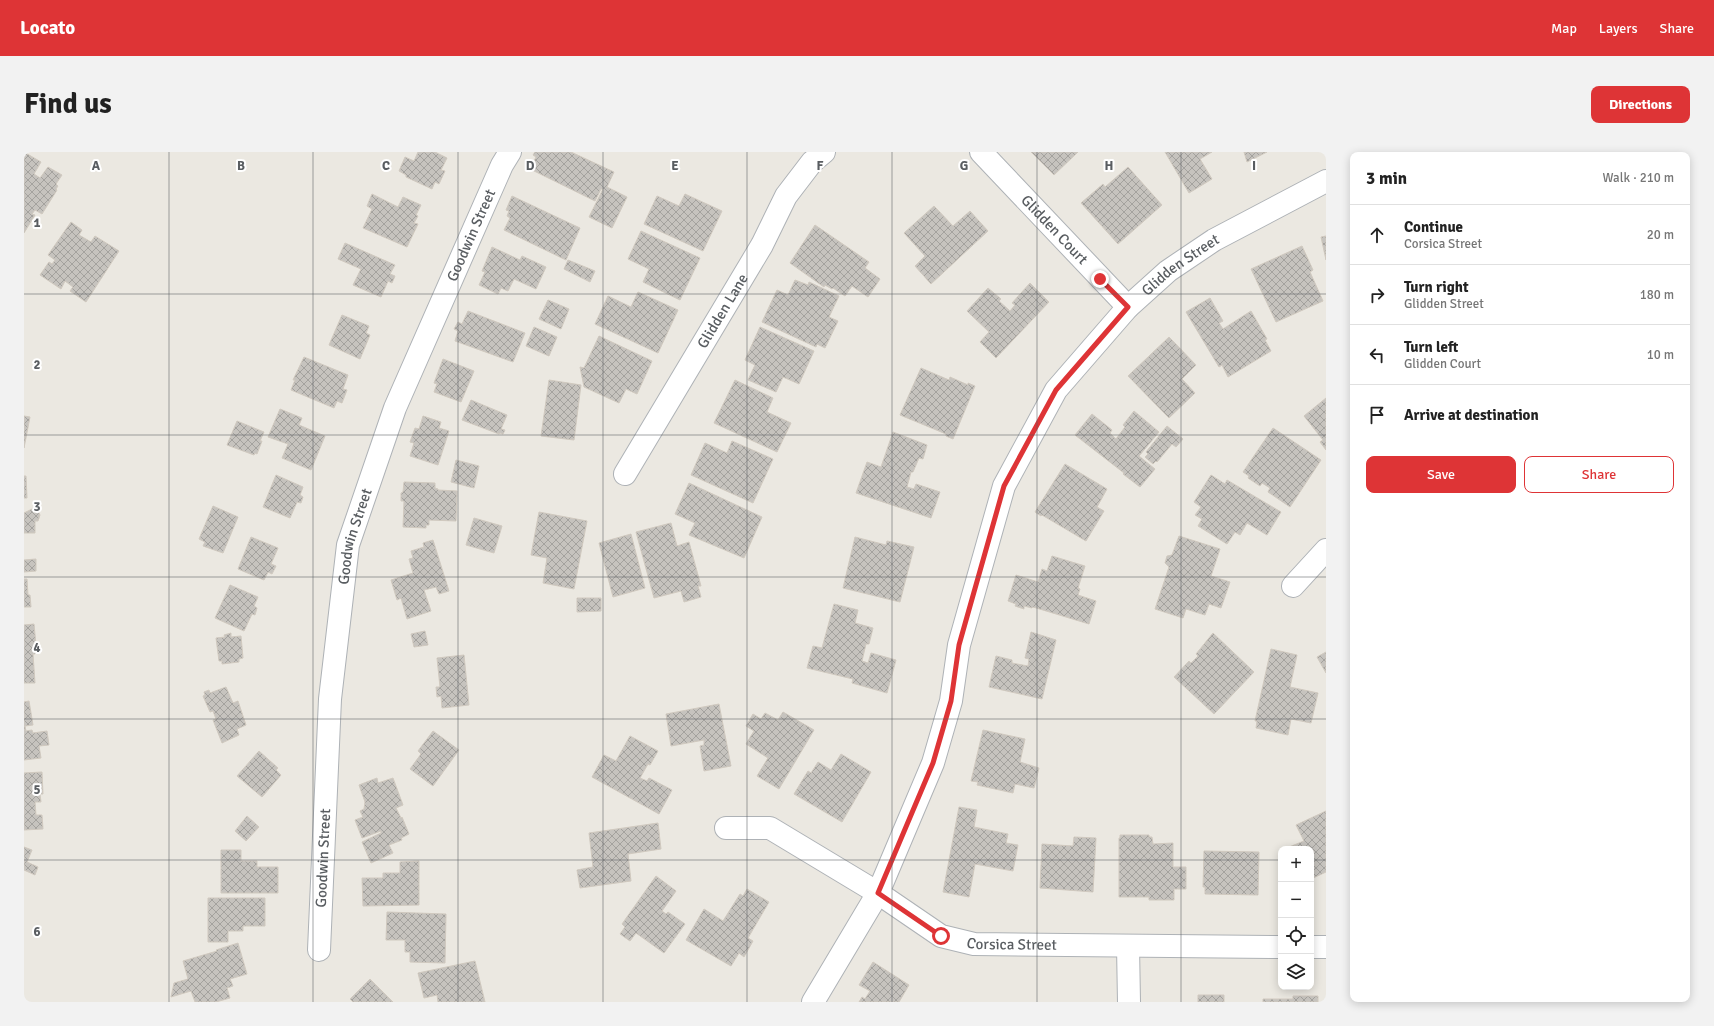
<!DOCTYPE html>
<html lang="en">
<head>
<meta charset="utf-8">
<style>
  body { margin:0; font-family:Signika,sans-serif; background:#f2f2f2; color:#222 }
  .controls { position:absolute; right:12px; bottom:12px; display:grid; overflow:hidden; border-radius:8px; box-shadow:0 2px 10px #0003 }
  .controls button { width:36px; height:36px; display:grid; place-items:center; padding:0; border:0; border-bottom:1px solid #e0e0e0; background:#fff; color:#222; font:20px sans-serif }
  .stop { position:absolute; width:12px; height:12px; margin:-9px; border:3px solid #de3436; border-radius:50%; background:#fff }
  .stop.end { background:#de3436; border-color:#fff; box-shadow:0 1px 4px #0008 }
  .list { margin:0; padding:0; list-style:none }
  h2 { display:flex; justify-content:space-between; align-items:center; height:52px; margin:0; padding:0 16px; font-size:17px }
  h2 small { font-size:13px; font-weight:400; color:#767676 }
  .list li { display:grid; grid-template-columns:26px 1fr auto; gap:12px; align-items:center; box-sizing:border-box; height:60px; padding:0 16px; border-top:1px solid #e0e0e0 }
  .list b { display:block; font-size:15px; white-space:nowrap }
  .list p { margin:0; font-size:13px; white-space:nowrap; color:#767676 }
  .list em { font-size:13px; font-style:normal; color:#767676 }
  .actions { display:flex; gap:8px; padding:12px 16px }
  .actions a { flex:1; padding:9px 0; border:1px solid #de3436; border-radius:8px; text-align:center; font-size:14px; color:#de3436 }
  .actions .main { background:#de3436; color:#fff }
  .icon { flex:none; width:22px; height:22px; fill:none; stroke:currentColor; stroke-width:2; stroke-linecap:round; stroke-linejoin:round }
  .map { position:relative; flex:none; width:1302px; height:850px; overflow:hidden; border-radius:8px }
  header { display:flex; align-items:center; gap:24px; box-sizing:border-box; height:56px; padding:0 20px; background:#de3436; color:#fff }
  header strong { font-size:19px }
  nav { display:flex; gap:22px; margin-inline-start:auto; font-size:14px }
  .intro { display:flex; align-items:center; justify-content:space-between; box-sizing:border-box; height:96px; padding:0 24px }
  h1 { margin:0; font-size:28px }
  .button { padding:10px 18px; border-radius:8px; background:#de3436; color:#fff; font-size:14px; font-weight:700 }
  main { display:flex; gap:24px; padding:0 24px }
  aside { flex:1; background:#fff; border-radius:8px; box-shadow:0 2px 10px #0003 }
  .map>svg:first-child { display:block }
</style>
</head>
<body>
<header>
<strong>Locato</strong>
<nav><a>Map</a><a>Layers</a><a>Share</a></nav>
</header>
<div class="intro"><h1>Find us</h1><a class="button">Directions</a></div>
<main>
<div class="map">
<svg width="1302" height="850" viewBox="0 0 1302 850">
  <defs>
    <pattern id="building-cross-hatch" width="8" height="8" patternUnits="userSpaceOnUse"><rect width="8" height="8" fill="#c6c3be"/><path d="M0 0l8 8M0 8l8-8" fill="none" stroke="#a4a29e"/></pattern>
  </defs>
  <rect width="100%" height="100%" fill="#ebe8e1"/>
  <path fill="url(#building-cross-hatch)" stroke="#d0c9bf" d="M0 0 17 10 10 22 16 26 24 15 38 23 32 32 34 34 32 37 33 38 18 62 11 58 8 62 11 63 0 81Z
    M394 0H411L423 6 417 18 421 19 415 32 411 30 408 37 382 25V23L375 19 381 5 390 9Z
    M511 0H547L590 20 583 35 603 45 588 76 565 65 579 37H577L571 49 506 17 512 5 509 3Z
    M1007 0H1054L1030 23Z
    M1141 0H1188L1176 7 1188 27 1165 41Z
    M1220 0H1243L1223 10Z
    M1104 15 1138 53 1094 92 1057 51 1079 32 1081 35Z
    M348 42 374 55 379 45 397 53 392 63 394 64 390 71 394 72 383 95 339 76 348 57 343 54Z
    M661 42 698 59 679 99 620 72 633 44 655 54Z
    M488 44 556 76 542 108 480 78 486 66 483 64 485 59 482 58Z
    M910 54 929 74 946 59 964 79 907 132 891 114 901 104 880 81Z
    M47 70 58 78 55 83 67 90 71 84 95 99 62 150 46 139 49 135 41 129 37 137 16 123 25 110 28 112 31 108 24 103Z
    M791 73 845 110 841 116 856 127 844 145 828 134 821 144 809 136 808 137 801 133 800 135 766 111Z
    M617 79 676 106 656 148 619 130 625 117 604 107Z
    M1302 84V108L1297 85Z
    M321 91 371 113 366 122 371 124 368 131 364 129 357 145 329 133 337 117 314 107Z
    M1278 94 1289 118 1286 120 1299 149 1252 170 1227 117Z
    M468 95 496 108 498 104 522 115 512 137 490 127 484 139 477 136 474 142 455 133 461 120 458 119Z
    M544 108 571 119 566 130 540 117Z
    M771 128 784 133 785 130 815 144 805 165 814 169 801 196 793 192 792 195 738 170 753 138 764 143Z
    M1006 131 1025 150 972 206 956 190 965 180 943 159 964 136 977 147 975 149 986 159 991 153 988 151Z
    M614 140 654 158 634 201 571 172 584 144 607 155Z
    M1186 146 1199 169 1195 171 1199 177 1227 159 1243 187 1241 188 1247 199 1204 225 1198 213 1195 215 1162 160Z
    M524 148 545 157 537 177 515 167Z
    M444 159 501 181 489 210 431 189 434 179 430 177 434 170 438 172Z
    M318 163 345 174 342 181 346 183 336 207 305 193Z
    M510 175 533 185 525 204 502 194Z
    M736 175 790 199 775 232 759 225 752 240 724 228 731 213 721 208Z
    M575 184 628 209 613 242 602 237 595 251 560 235 556 215 560 216Z
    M1145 185 1172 213 1158 227 1171 241 1145 266 1104 224Z
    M280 205 324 223 319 237 323 238 318 251 313 249 310 256 267 238 271 228H269Z
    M419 207 450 219 437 250 410 240 413 232 410 231Z
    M897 216 925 228 926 225 944 233V231L951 234 929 287 922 284V282L876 263Z
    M525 228 557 233 550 288 517 284Z
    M711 228 749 246 743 260 767 271 753 300 690 271Z
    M1302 246V298L1296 290 1299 288 1280 264Z
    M447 248 483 263 477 277 481 278 479 282 476 281 475 282 438 268Z
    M256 257 278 266 275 273 301 284 287 318 258 306 264 292 244 285Z
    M1110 259 1135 280 1115 304 1131 317 1116 335 1099 322 1100 321 1051 283 1068 262 1088 278 1086 281 1092 287 1101 275 1099 273Z
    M0 264 6 265 0 296Z
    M399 264 417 270 415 276 425 279 414 313 386 304 390 291 386 290 391 276 395 277Z
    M213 269 240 280 236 289H238L233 302 231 301 230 303 203 293Z
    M1143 274 1159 287 1152 295 1148 292 1133 310 1132 309 1129 312 1121 305 1124 302 1122 300Z
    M1249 276 1297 308 1266 355 1244 340 1246 336 1238 331 1236 334 1224 326 1225 324 1219 320Z
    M869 280 903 293 899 307 895 306 889 320H887L883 335 890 337 892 332 916 340 907 366 832 341 843 310 857 315Z
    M708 289 749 307 729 351 667 323 681 291 703 301Z
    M432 308 455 314 450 336 427 330Z
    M1041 312 1083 337 1073 355 1080 359 1062 389 1018 363 1017 364 1011 360Z
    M252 323 279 335 276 343 279 345 277 351 273 350 266 366 239 355Z
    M1187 323 1201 332 1203 328 1257 360 1243 383 1223 371 1216 383 1211 380 1203 392 1174 374 1178 367 1171 363 1177 355 1170 350Z
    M0 324H2L3 346H0Z
    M380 330 411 331V336L414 337V338L433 339 432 369 405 368V373H402V376L379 375 380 349H377V341L379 340Z
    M665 331 738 365 720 406 665 383 671 371 651 362Z
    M189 354 214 365 199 401 179 394 181 390 175 387Z
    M8 357H13L16 363 14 369H11V381H0V361Z
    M515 360 563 369 550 437 519 431 523 406 507 403Z
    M450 366 478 374 470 401 442 393Z
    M647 371 653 394 665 390 677 434H674L677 445 660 450 657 439 630 446 612 380Z
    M607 382 621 436 589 445 575 391Z
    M1155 384 1196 397 1187 424 1206 430 1197 456 1185 452 1181 463 1162 457 1159 466 1131 457 1145 415 1141 411 1143 404 1148 403Z
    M227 385 254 396 247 412 252 414 248 422 244 420 240 428 214 417Z
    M831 385 862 393 863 389 890 395 876 450 819 436Z
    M409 388 425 439 415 442 412 435 400 438 407 459 383 467 377 446 373 448 367 428 389 421 385 407 389 406 387 399 400 395 399 391Z
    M1028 404 1061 414 1054 436 1056 437 1054 443 1072 449 1065 472 1009 455 1008 456 1000 454V457L991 454 992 452 984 449 992 423 1014 430 1018 417 1023 419Z
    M12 407V419L0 420V408Z
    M0 427H3L4 443H6L7 455H0Z
    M206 433 234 445 230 454 233 456 231 463 228 462 220 479 191 466Z
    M553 446H577V459L553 460Z
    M810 452 834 458 831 471 849 476 845 492H842L838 509 844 511 847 501 872 508 863 541 828 531 829 527 783 516 789 494 798 496Z
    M10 472 12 493 11 502H9L11 531H0V473Z
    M401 479 404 493 390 495 387 482Z
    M1007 480 1032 488 1018 547 965 535 972 504 988 508V511L1004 514 1005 507 1001 506Z
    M207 481V485L217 484 219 506 215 507V510L198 512V509H195L192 486 201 485 200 483Z
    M1189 481 1230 520 1190 562 1150 525 1165 509 1167 511 1174 504 1172 502Z
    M1247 497 1273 503 1266 535 1294 541 1287 571 1267 567 1264 583 1232 576 1233 569H1231Z
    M1302 500V521L1293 505Z
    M440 503 445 553 418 556 417 544 413 545 412 535H416L413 506Z
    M202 535 209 551 214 549 222 573 213 577 215 583 198 591 189 568 192 567 189 559 186 560 179 544 181 543 180 540 185 538 186 541Z
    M5 549 9 573 1 574 2 579 8 578 9 581 23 579 25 593 15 594 17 606 0 608V550Z
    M695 552 707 614 680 619 676 594 680 593V588L647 594 642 562Z
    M759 560 790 578 755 637 733 624 744 606 722 592 730 579 722 574 729 562 737 567 741 561 754 568Z
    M959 578 1001 587 996 610 1015 616 1010 636 991 632 989 641 953 633 954 630 947 629Z
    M409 579 435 598 409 634 386 617 397 602 394 599Z
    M606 584 634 599 626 613 624 612 616 626 623 629 625 626 648 638 635 662 568 625 580 603 592 609Z
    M235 599 254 616 252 618 257 623 238 645 213 624Z
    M817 602 847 620 818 670 770 642 784 619 787 621 794 610 807 618Z
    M18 620 19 642H16L17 650H11L12 663H18L19 677 0 678V621Z
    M353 626 354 631 369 626 379 653 372 656 377 666 378 665 385 682 377 686 378 688 365 693 369 701 347 711 338 690 357 681V679L338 686 331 668 339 665 336 659 340 657 341 650 335 633Z
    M935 655 953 658 950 675 984 682 982 691 994 693 989 719 951 712 945 745 919 740Z
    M1302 659V720L1287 727V697H1266L1265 695 1280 689 1272 673Z
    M223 664 235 675 222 689 211 679Z
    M634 671 637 697 604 702 607 729 556 736 553 718 569 715 565 681Z
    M1096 683H1125V685H1128L1129 692 1149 691V715H1162V737H1150V748H1125V745H1095V686H1096Z
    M1050 685 1072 686 1069 740 1016 736 1018 692 1049 694Z
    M0 695 8 698 3 710 14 715 11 723 0 718Z
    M197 698H217V709H233V715H254V741H197Z
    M1180 699 1235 700 1234 743 1181 742V735H1179Z
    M395 709V753L339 754 338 726H359V721H376V710Z
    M632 724 652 739 638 759 642 762 644 760 661 772 640 801 612 781 606 789 596 782 601 775 598 772Z
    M723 737 745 750 724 786 729 789 720 805 715 801 707 814 662 788 680 757 699 769 716 742 719 744Z
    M184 746H241V774H219V779H204V790H184Z
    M363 760 422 762 421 811 386 810V800H381V788H362Z
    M214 791 223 822 206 827 209 834 203 836 206 846 192 850H171L167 839 147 845 150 831 164 827 159 809 193 799 192 798Z
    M451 809 461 850H414L413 843 400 846 394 821Z
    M849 810 885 833 875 850H835L838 845 841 847 846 839 835 833Z
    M346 827 369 850H329L326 847Z
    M1174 843H1200V850H1174Z
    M1269 844H1294V850H1239V847H1269Z"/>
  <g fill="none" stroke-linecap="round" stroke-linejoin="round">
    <g stroke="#aeb2b6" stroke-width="24">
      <g id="minor">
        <path id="s1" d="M957 0 1104 155"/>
        <path id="s2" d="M601 322 738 93 762 44 788 10 800 0"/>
        <path d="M1269 434 1302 398"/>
        <path id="s3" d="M702 676H746L854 741 917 784 950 792 1257 795"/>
        <path d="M1104 794 1105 850"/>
        <path d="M1287 795H1302"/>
        <path id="s4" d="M295 798 306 547 324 393 371 256 478 13 486 0"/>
        <path id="s5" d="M789 850 854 741 909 611 927 549 935 493 980 334 1032 238 1104 155 1144 119 1190 88 1302 29"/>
      </g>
    </g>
    <use href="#minor" stroke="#fff" stroke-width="22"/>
  </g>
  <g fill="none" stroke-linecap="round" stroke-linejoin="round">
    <path stroke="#de3436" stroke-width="5" d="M917 784 854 741 909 611 927 549 935 493 980 334 1032 238 1104 155 1076 127"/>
  </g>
  <path fill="none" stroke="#595d61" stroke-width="1" stroke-opacity="0.55" d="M145 0V850M289 0V850M434 0V850M579 0V850M723 0V850M868 0V850M1013 0V850M1157 0V850M0 142H1302M0 283H1302M0 425H1302M0 567H1302M0 708H1257M1287 708H1302"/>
  <g text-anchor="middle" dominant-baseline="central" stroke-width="4" stroke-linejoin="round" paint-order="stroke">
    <g font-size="15" fill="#595d61" stroke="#fff">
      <text stroke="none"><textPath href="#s1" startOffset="107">Glidden Court</textPath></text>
      <text stroke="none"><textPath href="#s4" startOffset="740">Goodwin Street</textPath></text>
      <text stroke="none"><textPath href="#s5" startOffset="841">Glidden Street</textPath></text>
      <text stroke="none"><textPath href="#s2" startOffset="190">Glidden Lane</textPath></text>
      <text stroke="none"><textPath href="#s4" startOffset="416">Goodwin Street</textPath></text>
      <text stroke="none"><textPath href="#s4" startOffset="92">Goodwin Street</textPath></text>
      <text stroke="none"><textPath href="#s3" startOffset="318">Corsica Street</textPath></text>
    </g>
  </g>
  <g font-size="13" text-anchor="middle" font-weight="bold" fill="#595d61" stroke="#fff" stroke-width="4" stroke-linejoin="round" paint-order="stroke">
    <text x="72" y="18">A</text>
    <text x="217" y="18">B</text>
    <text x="362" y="18">C</text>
    <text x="506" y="18">D</text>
    <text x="651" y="18">E</text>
    <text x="796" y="18">F</text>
    <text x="940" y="18">G</text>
    <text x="1085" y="18">H</text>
    <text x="1230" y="18">I</text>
    <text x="13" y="75">1</text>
    <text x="13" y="217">2</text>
    <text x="13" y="359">3</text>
    <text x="13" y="500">4</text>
    <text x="13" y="642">5</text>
    <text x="13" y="784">6</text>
  </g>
</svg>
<div class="controls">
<button>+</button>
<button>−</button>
<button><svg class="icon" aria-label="locate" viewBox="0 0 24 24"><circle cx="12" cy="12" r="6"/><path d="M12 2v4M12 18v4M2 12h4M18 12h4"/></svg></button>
<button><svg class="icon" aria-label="layers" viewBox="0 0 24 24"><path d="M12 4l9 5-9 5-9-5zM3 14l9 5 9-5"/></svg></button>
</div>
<div class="stop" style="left:917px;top:784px"></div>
<div class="stop end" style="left:1076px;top:127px"></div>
</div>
<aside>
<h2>3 min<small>Walk · 210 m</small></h2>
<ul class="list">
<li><svg class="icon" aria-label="ahead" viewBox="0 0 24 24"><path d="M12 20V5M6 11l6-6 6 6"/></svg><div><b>Continue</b><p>Corsica Street</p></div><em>20 m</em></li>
<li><svg class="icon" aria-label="right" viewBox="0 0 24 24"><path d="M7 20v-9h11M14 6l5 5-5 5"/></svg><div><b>Turn right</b><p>Glidden Street</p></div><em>180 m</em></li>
<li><svg class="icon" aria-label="left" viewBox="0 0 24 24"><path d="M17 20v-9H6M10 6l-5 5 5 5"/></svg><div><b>Turn left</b><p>Glidden Court</p></div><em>10 m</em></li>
<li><svg class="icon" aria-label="arrive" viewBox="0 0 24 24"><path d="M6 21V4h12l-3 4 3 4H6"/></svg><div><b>Arrive at destination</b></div></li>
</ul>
<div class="actions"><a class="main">Save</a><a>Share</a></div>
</aside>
</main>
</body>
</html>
